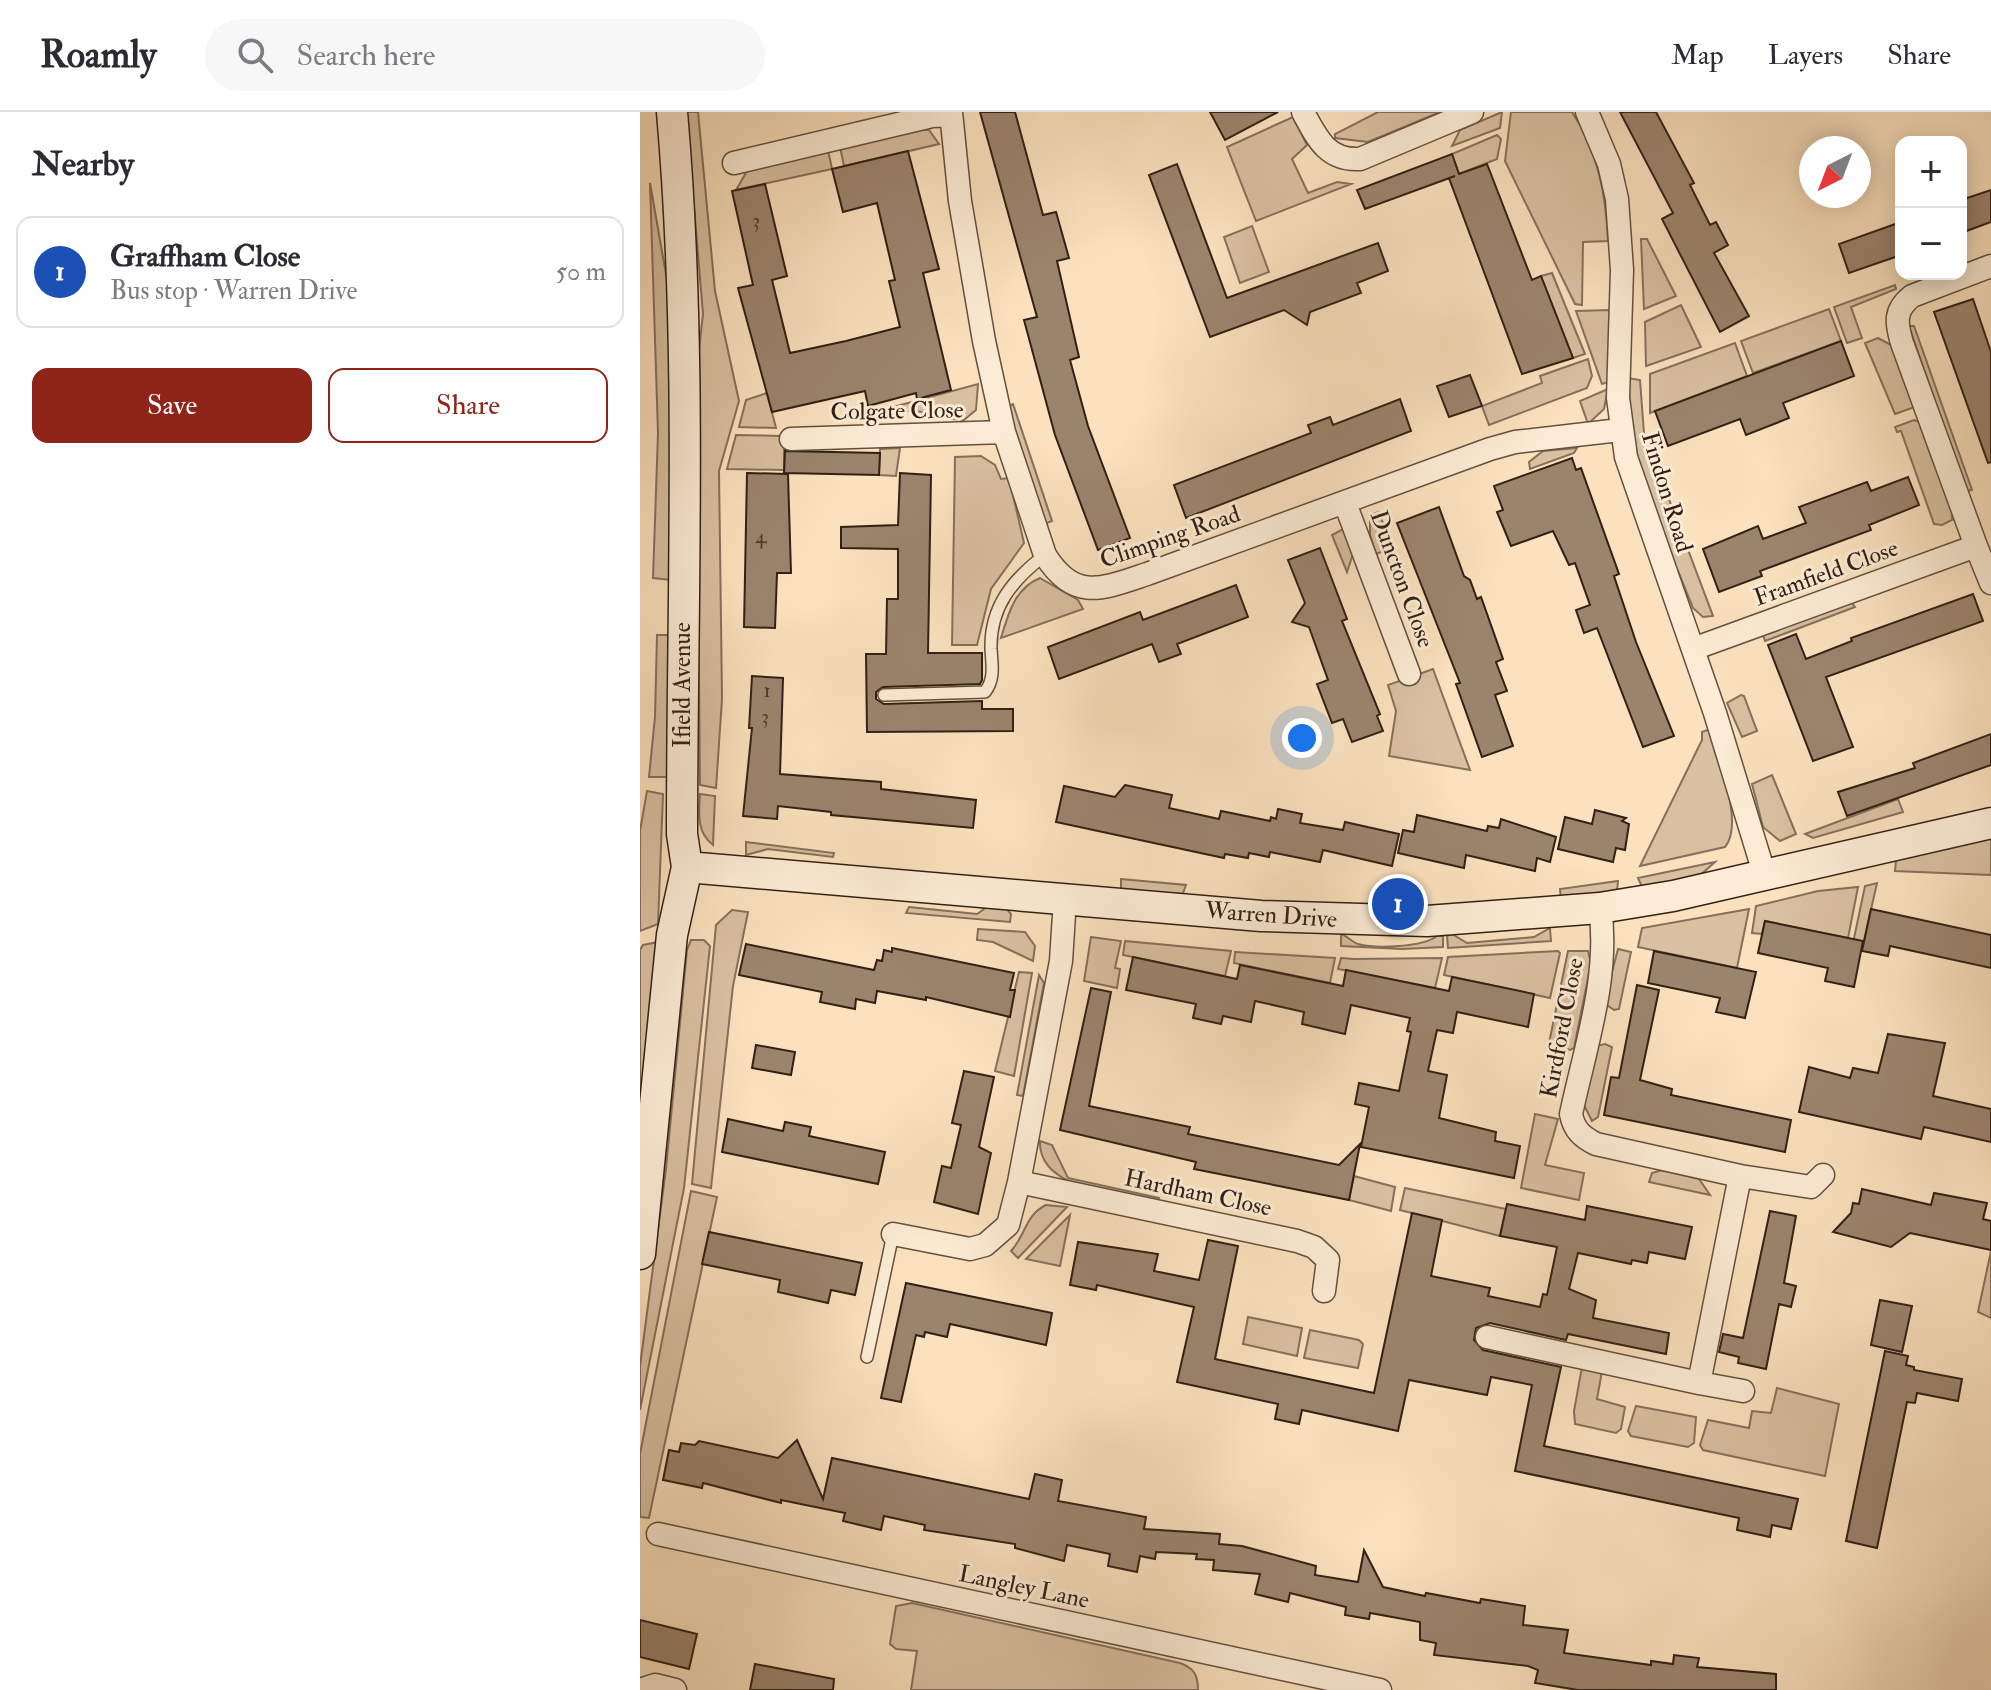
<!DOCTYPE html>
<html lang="en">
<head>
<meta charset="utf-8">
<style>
  body { margin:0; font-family:"IM FELL Double Pica",serif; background:#f7f7f7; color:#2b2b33 }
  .controls { position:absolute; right:24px; top:24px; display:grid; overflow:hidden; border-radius:16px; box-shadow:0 4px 20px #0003 }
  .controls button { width:72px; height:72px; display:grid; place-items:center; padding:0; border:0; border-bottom:2px solid #e1e1e2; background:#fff; color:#2b2b33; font:40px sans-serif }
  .compass { position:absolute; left:1159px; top:24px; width:72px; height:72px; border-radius:50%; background:#fff; box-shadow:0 4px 20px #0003; rotate:222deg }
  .you { position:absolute; left:662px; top:626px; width:28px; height:28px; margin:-20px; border:6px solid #fff; border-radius:50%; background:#1a73e8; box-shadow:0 0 0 12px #1a73e833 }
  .badge { display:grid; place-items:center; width:52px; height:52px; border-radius:50%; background:#8f2418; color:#fff; font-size:26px; font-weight:700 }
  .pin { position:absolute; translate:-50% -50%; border:4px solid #fff; box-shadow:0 2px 8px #0006 }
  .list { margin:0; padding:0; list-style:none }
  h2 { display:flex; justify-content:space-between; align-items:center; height:104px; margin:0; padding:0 32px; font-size:34px }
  h2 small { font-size:26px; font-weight:400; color:#7c7c81 }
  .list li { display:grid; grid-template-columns:52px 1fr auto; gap:24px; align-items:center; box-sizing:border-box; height:112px; margin:0 16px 16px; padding:0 16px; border:2px solid #e1e1e2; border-radius:16px }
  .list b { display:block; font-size:30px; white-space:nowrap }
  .list p { margin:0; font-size:26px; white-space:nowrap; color:#7c7c81 }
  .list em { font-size:26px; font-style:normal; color:#7c7c81 }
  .actions { display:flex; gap:16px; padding:24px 32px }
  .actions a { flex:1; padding:18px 0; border:2px solid #8f2418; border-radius:16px; text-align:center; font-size:28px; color:#8f2418 }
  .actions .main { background:#8f2418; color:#fff }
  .icon { flex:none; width:44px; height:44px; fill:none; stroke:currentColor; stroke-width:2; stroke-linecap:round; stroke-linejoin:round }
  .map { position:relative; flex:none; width:1351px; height:1578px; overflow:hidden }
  header { display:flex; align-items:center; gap:48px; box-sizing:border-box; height:112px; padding:0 40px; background:#fff; border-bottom:2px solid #e1e1e2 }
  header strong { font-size:38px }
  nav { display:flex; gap:44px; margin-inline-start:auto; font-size:28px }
  .search { width:560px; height:72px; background:#f7f7f7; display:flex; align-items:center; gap:20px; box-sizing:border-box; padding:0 28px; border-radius:44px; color:#7c7c81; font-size:30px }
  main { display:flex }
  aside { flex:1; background:#fff }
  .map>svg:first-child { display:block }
</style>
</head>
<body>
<header>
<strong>Roamly</strong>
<div class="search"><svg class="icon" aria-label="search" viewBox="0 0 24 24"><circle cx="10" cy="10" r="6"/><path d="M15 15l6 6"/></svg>Search here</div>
<nav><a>Map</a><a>Layers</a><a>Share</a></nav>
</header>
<main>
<aside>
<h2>Nearby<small></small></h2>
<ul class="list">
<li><span class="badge" style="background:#1a4fb4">1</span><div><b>Graffham Close</b><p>Bus stop · Warren Drive</p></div><em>50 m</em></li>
</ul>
<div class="actions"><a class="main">Save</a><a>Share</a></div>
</aside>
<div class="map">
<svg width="1351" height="1578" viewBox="0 0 1351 1578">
  <rect width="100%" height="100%" fill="#fbe1be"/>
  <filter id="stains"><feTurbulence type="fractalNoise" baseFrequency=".0025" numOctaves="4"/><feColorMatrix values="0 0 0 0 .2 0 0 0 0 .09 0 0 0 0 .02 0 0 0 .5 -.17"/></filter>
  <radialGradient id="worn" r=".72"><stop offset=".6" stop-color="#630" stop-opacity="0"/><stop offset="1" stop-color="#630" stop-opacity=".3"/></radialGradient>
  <path fill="#d9c0a1" stroke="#86705b" stroke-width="2" d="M46 0H58L75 179 99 289 79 359 82 587 76 676 60 673 56 263 63 202Z
    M738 0H800L728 30 695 26V22Z
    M862 0 860 16 812 34 820 18Z
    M871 0H932C958 39 966 83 968 129L943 130 942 193 935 192 865 49Z
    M653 5 667 33 652 47 668 81 697 70 711 72 616 109 587 35Z
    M279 17 289 18 299 32 204 54 200 35Z
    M857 23 861 27 857 47 819 62 812 42Z
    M188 38 192 57 96 78 107 59Z
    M10 71 31 191V468L13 466 18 321Z
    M612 114 629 160 600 171 584 125Z
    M1001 127H1007L1036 184 1004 197Z
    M912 161 945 242 933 246 901 164Z
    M1255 173 1256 177 1211 195 1222 226 1207 231 1194 195Z
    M1041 193 1061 235 1006 254 1005 210Z
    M1189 197 1201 229 1113 261 1101 229Z
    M970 198 968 270 962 272 936 199Z
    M1269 214H1274L1332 378 1326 379Z
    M1238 226 1253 234 1274 293 1272 296 1255 302 1225 231Z
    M1095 231 1107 264 1010 301V262Z
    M948 247 952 264 947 276 849 313 842 294 902 271 900 264Z
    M988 266 1000 268 1004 321 1073 504 1063 505 1053 496 1038 459H1032C1008 395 991 335 988 266Z
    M338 272 336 298 324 308 312 307 306 301 242 298Z
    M968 277 964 297 948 312 940 289Z
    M127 281 136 316 99 315 106 288Z
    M373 292 412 409 405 412 368 295Z
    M1274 308 1280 310 1312 400V408L1302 413 1294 412 1261 319 1257 320 1255 315Z
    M96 323 141 324 144 327V358L87 357Z
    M260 336 256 364 239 363 240 337Z
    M937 336 934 341 890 357 889 350 903 339Z
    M341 344 355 353 361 367 369 366 384 431 351 477 337 533H312L315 345Z
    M739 400 752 436 736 442 730 423V403Z
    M703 417 714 439 707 460 692 423Z
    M400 466 438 488 443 497 361 526C368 502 375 476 400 466Z
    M1211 490 1215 495 1125 529 1123 523Z
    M17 523H31L27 665H9L15 605Z
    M793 557 830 658 749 644 756 599 748 573Z
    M1101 583 1104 584 1117 619 1102 625 1087 591Z
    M1070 617C1077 646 1105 711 1085 735L1000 754 1062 628V620Z
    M1132 663 1156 722 1140 729 1123 715 1112 672Z
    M7 679 23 682 18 812 0 819V719Z
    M60 682 75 684 73 733C56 720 59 701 60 682Z
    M1258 687 1263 700 1173 726 1165 722Z
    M1351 726V763L1255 759 1256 748Z
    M106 730 194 741 193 745 128 737 106 743Z
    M1075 750 1058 765 1002 775 998 766Z
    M481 767 546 773 542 784 481 778Z
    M978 769 977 779 921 787 920 777Z
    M1237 771 1223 833 1213 831 1225 774Z
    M1218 775 1208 826 1125 809 1122 822 1112 821 1116 794 1178 779Z
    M269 795 337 802 347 795 366 796 371 802 370 810 266 801Z
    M1109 797 1097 856 998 835 1002 816Z
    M92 798 108 800 93 874 71 1076 52 1072 76 813Z
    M910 816 911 829 808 836 807 824 812 822 827 831 894 825Z
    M338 817 385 820 395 834 393 849 353 830 337 828Z
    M701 822C707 824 712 830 718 832 736 837 783 835 797 824H803V835L762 837 701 834Z
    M451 825 481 829 475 856 480 857 477 876 444 869Z
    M51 828H64L70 834 44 1076 0 1298V1254L26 1057 47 838Z
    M485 829 591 839 585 864 483 843Z
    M18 830 0 1016V838L3 833Z
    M978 837 991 840 979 897 974 898 964 891Z
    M918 839 920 841 910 886 804 863 808 845Z
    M928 839H948L951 851 934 936 930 938 909 931Z
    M595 840 695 846 690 871 594 851Z
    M701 846 714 847 802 846 795 876 698 857Z
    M379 860 392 861 374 964 355 959Z
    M399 863 404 871 383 984 377 983Z
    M965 932 972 935 958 1005 952 1009 944 993 956 934Z
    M895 1002 918 1007 905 1053 944 1061 939 1088 881 1076Z
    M400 1029 412 1033 428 1066 519 1086 518 1089C482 1082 398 1079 400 1029Z
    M1022 1058 1059 1067 1070 1083 1009 1070 1012 1061Z
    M714 1064 755 1075 751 1099 709 1088Z
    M765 1076 866 1097 860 1124 760 1098Z
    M51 1079 77 1085 9 1406 0 1405V1342Z
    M406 1093 427 1095 378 1146 371 1139C386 1123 385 1103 406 1093Z
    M430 1103 420 1154 386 1147Z
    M1351 1139V1206L1338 1200Z
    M608 1205 662 1216 657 1244 603 1232Z
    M670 1218 719 1228 723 1232 718 1256 664 1246Z
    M942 1255 962 1259 957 1287 985 1295 981 1317 976 1321 935 1312 934 1299Z
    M1137 1276 1199 1292 1185 1364 1063 1338 1060 1333 1068 1308 1109 1316 1112 1299 1131 1301Z
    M996 1294 1056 1305 1054 1331 1048 1335 991 1324 988 1319Z
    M272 1491 540 1551C554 1556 558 1563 558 1578H271L277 1539 256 1537 250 1532 256 1494Z"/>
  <path fill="#9b846d" stroke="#322015" stroke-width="2" d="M340 0H375L403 103 416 100 429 146 417 149 439 245 430 248 448 314 490 426 458 438 415 323 391 234 384 208 397 205Z
    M570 0H638L585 28Z
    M980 0H1016L1054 71 1050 73 1070 113 1076 110 1088 133 1074 141 1109 204 1080 220 1022 107 1033 101Z
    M268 39 299 157 283 161 311 278 277 287 276 281 228 294 225 279 132 300 98 176 113 173 92 79 125 72 147 164 132 168 150 241 206 229 260 215 249 169 255 168 237 91 203 100 192 57Z
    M812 42 819 62 847 52 892 168 901 164 933 246 882 262 809 66 815 64 725 97 717 78Z
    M537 52 587 186 738 131 748 159 717 171 721 181 670 200 667 213 644 198 570 225 509 63Z
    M1351 78V110L1321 121V88Z
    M1261 110V143L1209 161 1199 132Z
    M1333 187 1351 240V350L1348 351 1294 200Z
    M1201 229 1214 264 1143 291 1149 306 1106 323 1100 307 1028 334 1015 299Z
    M830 263 842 294 809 305 797 274Z
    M760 287 771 319 546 406 534 373 671 321 668 313 690 305 693 313Z
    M145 339 240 341 239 363 144 361Z
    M932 346 936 358 941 356 979 462 974 464 996 530 1034 624 1003 635 957 516 944 521 936 498 950 493 935 451 929 453 913 419 871 434 857 400 863 398 854 374Z
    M107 361 148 362 151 461H137L135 516 104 515Z
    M260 361 291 363 288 541H342V568L340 572 243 575 236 580V587L244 592 342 589V597H373V619L227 620 226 542H246L247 487H258V437L201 436V415L258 413Z
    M1268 365 1279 393 1229 413 1231 418 1120 459 1122 464 1079 480 1063 437 1118 414 1123 427 1166 411 1159 395 1227 370 1231 379Z
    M799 395 824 464 830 468 837 487 841 485 863 547 856 550 867 579 855 583 873 634 842 645 816 572 820 571 757 411Z
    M680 436 707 507 702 509 740 602 737 604 743 619 712 630 703 607 692 611 677 572 688 568 669 515 652 510 665 491 648 448Z
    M596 473 608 505 537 532 541 542 519 550 512 532 419 567 408 535 500 500 503 508Z
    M1333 482 1343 509 1186 565 1213 635 1173 649 1128 533 1156 522 1166 547 1212 529 1211 526Z
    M112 564 143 566 140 662 241 670V677L336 688 333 716 191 703V700L138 694 137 707 103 704 112 616H109Z
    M1351 622V653L1207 704 1198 680 1275 656 1273 651Z
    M485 673 532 683 529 696 579 707 581 699 630 709 631 705 636 707 638 697 662 702 660 711 703 718 705 710 759 722 752 754 683 738 680 750 630 740 629 745 609 741 608 746 585 742 584 746 416 710 424 674 475 685Z
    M955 698 986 706 982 709 989 712 985 738 976 736 973 750 918 737 925 705 952 712Z
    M777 703 847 719 848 714 859 716 861 707 916 725 910 750 897 746 895 759 826 743 824 756 758 741 763 718 774 720Z
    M1231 797 1351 823V856L1250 834 1248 844 1222 839Z
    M1125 809 1223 829 1214 875 1185 869 1188 856 1118 841Z
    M106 832 234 858 237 848 242 849 244 838 252 840V836L374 861 370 878H375L370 905 286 885V888L237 879 235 891 216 887 215 897 180 890 182 880 99 863Z
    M1014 839 1116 860 1105 906 1076 900 1080 886 1008 871Z
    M493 845 597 867 600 853 703 874 706 858 809 879 812 865 894 882 888 915 817 900 813 921 797 918 788 959 807 963 799 1006 856 1020 855 1029 880 1034 874 1066 721 1035 729 995 715 992 719 971 759 979 771 920 767 919 770 906 711 893 705 922 662 912 664 900 615 889 611 910 583 904 581 912 553 906 556 892 486 878Z
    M997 873 1019 878 1000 968 1032 977 1031 983 1151 1008 1145 1040 964 1003 971 965 979 966Z
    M451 876 471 880 449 994 550 1015 548 1022 699 1053 720 1032 709 1088 554 1057 556 1050 420 1018Z
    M1248 922 1305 931 1293 984 1351 997V1030L1284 1015 1281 1027 1159 1000 1169 955 1210 966 1213 956 1238 961Z
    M116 933 155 940 151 963 112 956Z
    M324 959 354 965 339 1035 351 1041 338 1102 294 1090 302 1054 311 1056 321 1013 312 1011Z
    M88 1007 143 1019 145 1010 171 1015 169 1024 245 1040 238 1072 82 1040Z
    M1222 1077 1291 1093 1294 1081 1347 1091 1343 1107 1351 1109V1138L1270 1121 1251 1135 1193 1120 1211 1101 1213 1091 1219 1092Z
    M867 1092 945 1108 947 1094 1052 1115 1045 1147 1009 1140 1007 1151 992 1148 991 1152 938 1141 929 1177 956 1188 953 1206 1029 1221 1026 1242 928 1222 926 1228 850 1211 836 1216 834 1228 843 1238 921 1255 904 1334 1158 1387 1151 1417 1132 1413 1130 1425 1116 1422 1097 1418 1099 1406 875 1359 892 1273 851 1265 847 1283 769 1268 758 1319 662 1298 659 1312 635 1307 638 1292 537 1270 554 1195 457 1173 456 1178 430 1173 438 1130 518 1142 514 1159 559 1168 568 1128 598 1134 575 1247 734 1281 772 1101 802 1108 791 1164 850 1176 848 1184 900 1195 903 1182 907 1183 917 1135 860 1124Z
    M1130 1099 1156 1104 1144 1171 1156 1174 1151 1195 1139 1192 1126 1257 1098 1251 1099 1245 1079 1240 1083 1222 1103 1226Z
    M69 1120 222 1151 215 1183 191 1178 188 1191 138 1180 140 1168 62 1152Z
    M266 1171 412 1201 406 1233 310 1212 307 1225 285 1220 284 1225 276 1223 261 1290 241 1286Z
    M1240 1188 1272 1194 1262 1240 1231 1233Z
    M1245 1239 1268 1244 1266 1253 1274 1255V1258L1322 1267 1318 1289 1277 1281 1275 1291 1267 1290 1237 1436 1206 1429Z
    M157 1328 183 1387 192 1346 389 1387 395 1362 422 1368 418 1389 506 1405 504 1417 580 1422 579 1432 602 1434 676 1454 675 1463 718 1470 724 1438 743 1475 785 1484 786 1481 840 1491 841 1487 885 1494 883 1513 928 1518 924 1541 1011 1553V1549L1033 1552 1034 1543 1059 1546 1057 1555 1136 1562V1578H938L895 1571 898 1558 888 1554 794 1543 796 1531 780 1528V1510L730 1501 729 1507 705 1503 706 1495 650 1481 648 1490 615 1482 620 1462 573 1458 574 1448 556 1447 557 1442 516 1440 515 1447 500 1444 497 1460 468 1454 470 1442 427 1433 424 1449 375 1436V1432L284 1418 285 1413 244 1404 241 1418 203 1409 205 1401 141 1388V1391L63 1371 62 1376 23 1368 29 1338 39 1340 41 1331 55 1333 59 1329 138 1346Z
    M0 1508 57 1522 49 1557 0 1545Z
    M115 1552 194 1567 193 1578H110Z"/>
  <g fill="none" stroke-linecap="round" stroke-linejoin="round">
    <g stroke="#64503f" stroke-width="14">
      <path id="lane" d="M244 583 345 580C355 567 352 553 351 537 350 495 372 468 405 443
        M227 1245 253 1122"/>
    </g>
    <g stroke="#64503f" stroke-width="25">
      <path id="street" d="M311 0 320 89 344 229 364 320 405 443C434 490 462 477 507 462L850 337 875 330 980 318
        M663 0C677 26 687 49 720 47L832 0
        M947 0 969 52 977 87 982 158 978 286 986 345 1075 601 1125 764
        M94 51 292 4 311 3
        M151 327 364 320
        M705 391 769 562
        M1336 434 1351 471
        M1053 537 1336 434 1262 231C1256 211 1254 198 1272 184L1351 154
        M960 796C970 864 945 936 931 1002 934 1018 942 1025 956 1032L1100 1064 1059 1271 1103 1279
        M1100 1064 1171 1075 1183 1063
        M379 1070 657 1129 674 1135 688 1148 684 1179
        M253 1122 330 1137 345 1133 368 1113 379 1070 421 849 425 787
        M847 1225 1059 1271
        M18 1422 740 1578
        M0 1578 15 1573 35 1578"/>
    </g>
    <g stroke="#322015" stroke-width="33">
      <path id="secondary" d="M47 755 621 804 787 809 960 796 1033 784 1351 711
        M0 1142 32 823 47 755 42 722C42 481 53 240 32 0"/>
    </g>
    <use href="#lane" stroke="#fcecd5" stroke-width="11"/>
    <use href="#street" stroke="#fcecd5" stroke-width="22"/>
    <use href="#secondary" stroke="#fcecd5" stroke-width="30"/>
  </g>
  <g text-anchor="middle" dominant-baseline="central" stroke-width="6" stroke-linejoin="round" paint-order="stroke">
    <g font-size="20" fill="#4c392b">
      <text x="116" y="108">3</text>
      <text x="121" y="424">4</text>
      <text x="127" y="578">1</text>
      <text x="125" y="604">3</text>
    </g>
    <g font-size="24" fill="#322015" stroke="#fcecd5">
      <text transform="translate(257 299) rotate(-1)">Colgate Close</text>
      <text transform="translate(1027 380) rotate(73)">Findon Road</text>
      <text transform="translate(530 425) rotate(-19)">Climping Road</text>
      <text transform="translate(1186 461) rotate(-20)">Framfield Close</text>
      <text transform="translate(762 467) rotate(70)">Duncton Close</text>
      <text transform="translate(42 573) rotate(-90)">Ifield Avenue</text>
      <text transform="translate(631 803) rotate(4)">Warren Drive</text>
      <text transform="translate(922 916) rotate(-79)">Kirdford Close</text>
      <text transform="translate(558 1081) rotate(12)">Hardham Close</text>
      <text transform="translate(384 1475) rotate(12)">Langley Lane</text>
    </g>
  </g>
  <rect width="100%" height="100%" filter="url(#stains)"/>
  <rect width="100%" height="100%" fill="url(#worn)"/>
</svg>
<div class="controls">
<button>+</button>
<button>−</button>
</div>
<svg class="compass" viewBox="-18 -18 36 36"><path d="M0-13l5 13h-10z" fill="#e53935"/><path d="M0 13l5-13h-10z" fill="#7c7c81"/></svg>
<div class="you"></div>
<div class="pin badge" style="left:758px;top:792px;background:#1a4fb4">1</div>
</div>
</main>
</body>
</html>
